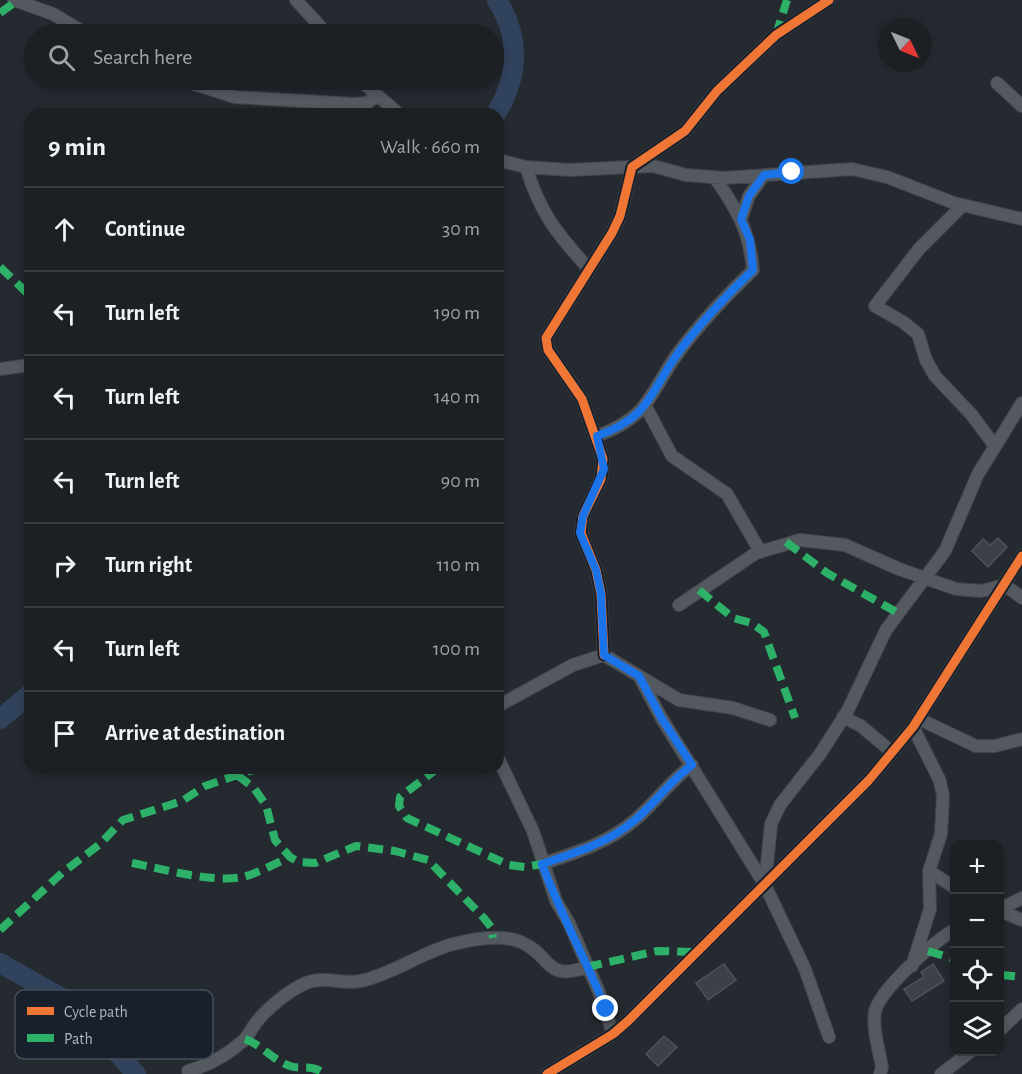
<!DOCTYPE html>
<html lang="en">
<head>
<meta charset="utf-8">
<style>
  body { margin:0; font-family:"Alegreya Sans",sans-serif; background:#292d32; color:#f1f3f6 }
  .controls { position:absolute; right:18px; bottom:18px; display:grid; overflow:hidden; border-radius:12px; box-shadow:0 3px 9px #0003 }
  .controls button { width:54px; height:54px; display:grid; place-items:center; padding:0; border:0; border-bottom:2px solid #3a3e42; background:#1c2025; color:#f1f3f6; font:30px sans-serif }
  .compass { position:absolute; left:878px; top:18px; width:54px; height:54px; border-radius:50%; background:#1c2025; box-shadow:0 3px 9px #0003; rotate:133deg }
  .stop { position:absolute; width:18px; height:18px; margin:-14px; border:4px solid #1a73e8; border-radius:50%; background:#fff }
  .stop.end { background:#1a73e8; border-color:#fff; box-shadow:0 2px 6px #0008 }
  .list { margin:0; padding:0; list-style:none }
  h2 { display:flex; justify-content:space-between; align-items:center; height:78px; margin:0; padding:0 24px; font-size:26px }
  h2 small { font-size:20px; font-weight:400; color:#a0a3a7 }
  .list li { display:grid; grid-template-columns:39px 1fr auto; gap:18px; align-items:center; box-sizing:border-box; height:84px; padding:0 24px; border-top:2px solid #3a3e42 }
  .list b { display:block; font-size:22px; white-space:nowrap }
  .list em { font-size:20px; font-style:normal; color:#a0a3a7 }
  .icon { flex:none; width:33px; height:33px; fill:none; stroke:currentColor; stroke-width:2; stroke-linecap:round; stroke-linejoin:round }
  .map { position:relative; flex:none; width:1022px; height:1074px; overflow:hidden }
  .search { position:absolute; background:#1c2025; box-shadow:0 3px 9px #0003; left:24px; top:24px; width:480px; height:66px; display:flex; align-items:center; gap:15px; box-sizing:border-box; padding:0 21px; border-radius:33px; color:#a0a3a7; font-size:22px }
  .panel { position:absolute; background:#1c2025; box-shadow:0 3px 9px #0003; left:24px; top:108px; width:480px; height:666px; border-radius:18px }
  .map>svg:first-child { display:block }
</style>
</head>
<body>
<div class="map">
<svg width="1022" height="1074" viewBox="0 0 1022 1074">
  <rect width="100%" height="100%" fill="#252a31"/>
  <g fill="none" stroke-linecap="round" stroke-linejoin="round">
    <path stroke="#31425c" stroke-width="20" d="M496 114C519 75 521 39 497 0
      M0 719 30 694
      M0 963 76 1006 136 1074"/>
  </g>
  <path fill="#3c4149" stroke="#4c515a" stroke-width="1.5" d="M998 538 1007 547 988 567 972 551 983 539 990 545Z
    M724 964 736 980 708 1000 696 983Z
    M933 964 944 981 912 1001 904 989 924 977 921 972Z
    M664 1036 677 1047 658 1066 646 1054Z"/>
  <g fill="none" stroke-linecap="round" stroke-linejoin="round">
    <g stroke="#42464c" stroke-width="14">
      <path id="street" d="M14 0 53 14 87 34
        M296 0 327 34
        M181 80 235 97 354 104 367 103 376 96
        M360 80 399 114
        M997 83 1022 106
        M498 160 526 167 570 170 653 166 686 175 724 178 852 169 887 177 954 203 1022 219
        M526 167C540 213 557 234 589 269
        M963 205 919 249 875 306 903 322 918 334 926 360 935 376 971 414 995 446
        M741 219 749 196 764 175
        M0 369 30 365
        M646 407 672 456 727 494 760 551
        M597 436C654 415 649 391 681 349 703 320 727 295 753 270 749 230 738 211 715 178
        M679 605 756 553 800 540 845 545 899 569 956 589 981 591 1005 585 1022 598
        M604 655 601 594 596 570 581 533 583 516 601 479 603 459 582 399 548 350 546 338 612 233 620 216 632 167 685 131 717 91 776 35 829 0
        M639 676 662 719 765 885 805 969 829 1037
        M498 706 573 665 604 655 679 700 733 708 770 720
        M843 717 861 726 892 752
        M919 719 976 746H995L1022 739
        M498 758 533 831 556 901 569 923 599 992 613 1034
        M542 864C575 853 608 843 635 820 655 803 670 781 692 765
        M929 871 954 887
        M765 885 771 824 780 805 820 754 847 712 886 630 945 551 978 474 1022 403
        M1000 909 1022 898
        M1000 911 1022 920
        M912 966 930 909 929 871 941 834 943 796 940 781 913 727
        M1000 1030 1022 1009
        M188 1071C210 1065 226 1056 243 1041 250 1034 253 1025 259 1019 271 1005 290 990 306 983 325 975 346 986 365 980 396 972 423 952 453 944 473 939 502 934 521 942 553 956 544 982 587 967
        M547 1074 613 1034 628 1021 869 780 913 727 1022 556
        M880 1074 882 1067C879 1050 872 1028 875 1012 879 990 935 941 954 930
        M941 1074 970 1052"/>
    </g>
    <use href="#street" stroke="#545960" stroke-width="12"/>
    <path stroke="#2db169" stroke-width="8" stroke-dasharray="15 8" stroke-linecap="butt" d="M0 13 18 0
      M776 35 787 0
      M0 267 30 296
      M786 542 827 573 898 613
      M699 590 733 618 752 623 764 632 795 718
      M438 768 400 797 399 806 407 818 509 865 525 867 542 864
      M237 775 253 787 266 805 275 840 290 857 299 862 315 863 356 846 395 851 428 860 483 917 491 927 493 938
      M132 863C163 869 212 883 243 877 259 873 275 863 290 857
      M0 930 62 873 100 844 123 820 182 801 205 786 249 771 271 768
      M928 951 954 959
      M587 967 657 951 697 952
      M1000 975 1022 977
      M245 1039C261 1045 270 1057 285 1064 300 1072 309 1062 325 1074"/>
    <g stroke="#18202c" stroke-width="13">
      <path id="cycleway" d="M604 655 601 594 596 570 581 533 583 516 601 479 603 459 582 399 548 350 546 338 612 233 620 216 632 167 685 131 717 91 776 35 829 0
        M547 1074 613 1034 628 1021 869 780 913 727 1022 556"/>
    </g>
    <use href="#cycleway" stroke="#f07635" stroke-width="9"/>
  </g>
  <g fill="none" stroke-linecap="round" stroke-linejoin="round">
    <path stroke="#1a73e8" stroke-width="8" d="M606 1009C586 960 560 913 542 864 575 853 608 843 635 820 655 803 670 781 692 765L662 719 639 676 604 655 601 594 596 570 580 533 583 516 604 469 597 436C654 415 649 391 681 349 703 320 727 295 753 270L750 240 741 219 749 196 764 175 792 172"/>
  </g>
  <rect x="15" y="990" width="198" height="69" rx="9" fill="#18202c" stroke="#454d5a" stroke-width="1.5"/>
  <rect x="27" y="1007" width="27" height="8" fill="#f07635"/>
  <rect x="27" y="1034" width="27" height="8" fill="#2db169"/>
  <g font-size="16" fill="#adb6c5">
    <text x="64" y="1017">Cycle path</text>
    <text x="64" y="1044">Path</text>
  </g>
</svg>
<div class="controls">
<button>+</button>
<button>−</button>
<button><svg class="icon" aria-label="locate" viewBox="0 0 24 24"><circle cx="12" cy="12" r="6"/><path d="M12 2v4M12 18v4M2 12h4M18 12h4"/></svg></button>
<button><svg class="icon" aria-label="layers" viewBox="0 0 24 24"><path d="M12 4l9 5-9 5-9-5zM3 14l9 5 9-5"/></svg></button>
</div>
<svg class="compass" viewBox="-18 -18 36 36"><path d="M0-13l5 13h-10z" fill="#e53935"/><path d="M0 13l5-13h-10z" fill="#a0a3a7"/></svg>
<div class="stop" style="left:792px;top:172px"></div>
<div class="stop end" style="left:606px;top:1009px"></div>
<div class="search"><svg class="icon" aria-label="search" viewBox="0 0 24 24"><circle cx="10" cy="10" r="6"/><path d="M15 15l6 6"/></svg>Search here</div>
<section class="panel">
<h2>9 min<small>Walk · 660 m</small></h2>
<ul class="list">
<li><svg class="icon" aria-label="ahead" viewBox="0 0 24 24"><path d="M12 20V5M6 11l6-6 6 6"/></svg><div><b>Continue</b></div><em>30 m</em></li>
<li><svg class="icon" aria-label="left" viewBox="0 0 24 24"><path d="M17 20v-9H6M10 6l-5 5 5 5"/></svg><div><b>Turn left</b></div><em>190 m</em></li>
<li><svg class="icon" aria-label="left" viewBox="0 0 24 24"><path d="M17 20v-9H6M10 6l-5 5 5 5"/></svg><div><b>Turn left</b></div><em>140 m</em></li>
<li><svg class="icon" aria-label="left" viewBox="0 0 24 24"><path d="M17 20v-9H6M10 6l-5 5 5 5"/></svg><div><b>Turn left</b></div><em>90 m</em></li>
<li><svg class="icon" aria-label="right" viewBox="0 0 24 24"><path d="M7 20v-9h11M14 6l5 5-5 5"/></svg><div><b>Turn right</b></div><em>110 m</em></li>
<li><svg class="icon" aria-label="left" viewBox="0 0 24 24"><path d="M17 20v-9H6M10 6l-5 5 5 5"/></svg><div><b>Turn left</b></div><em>100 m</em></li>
<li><svg class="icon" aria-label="arrive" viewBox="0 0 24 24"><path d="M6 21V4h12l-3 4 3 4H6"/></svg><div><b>Arrive at destination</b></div></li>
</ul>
</section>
</div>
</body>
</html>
